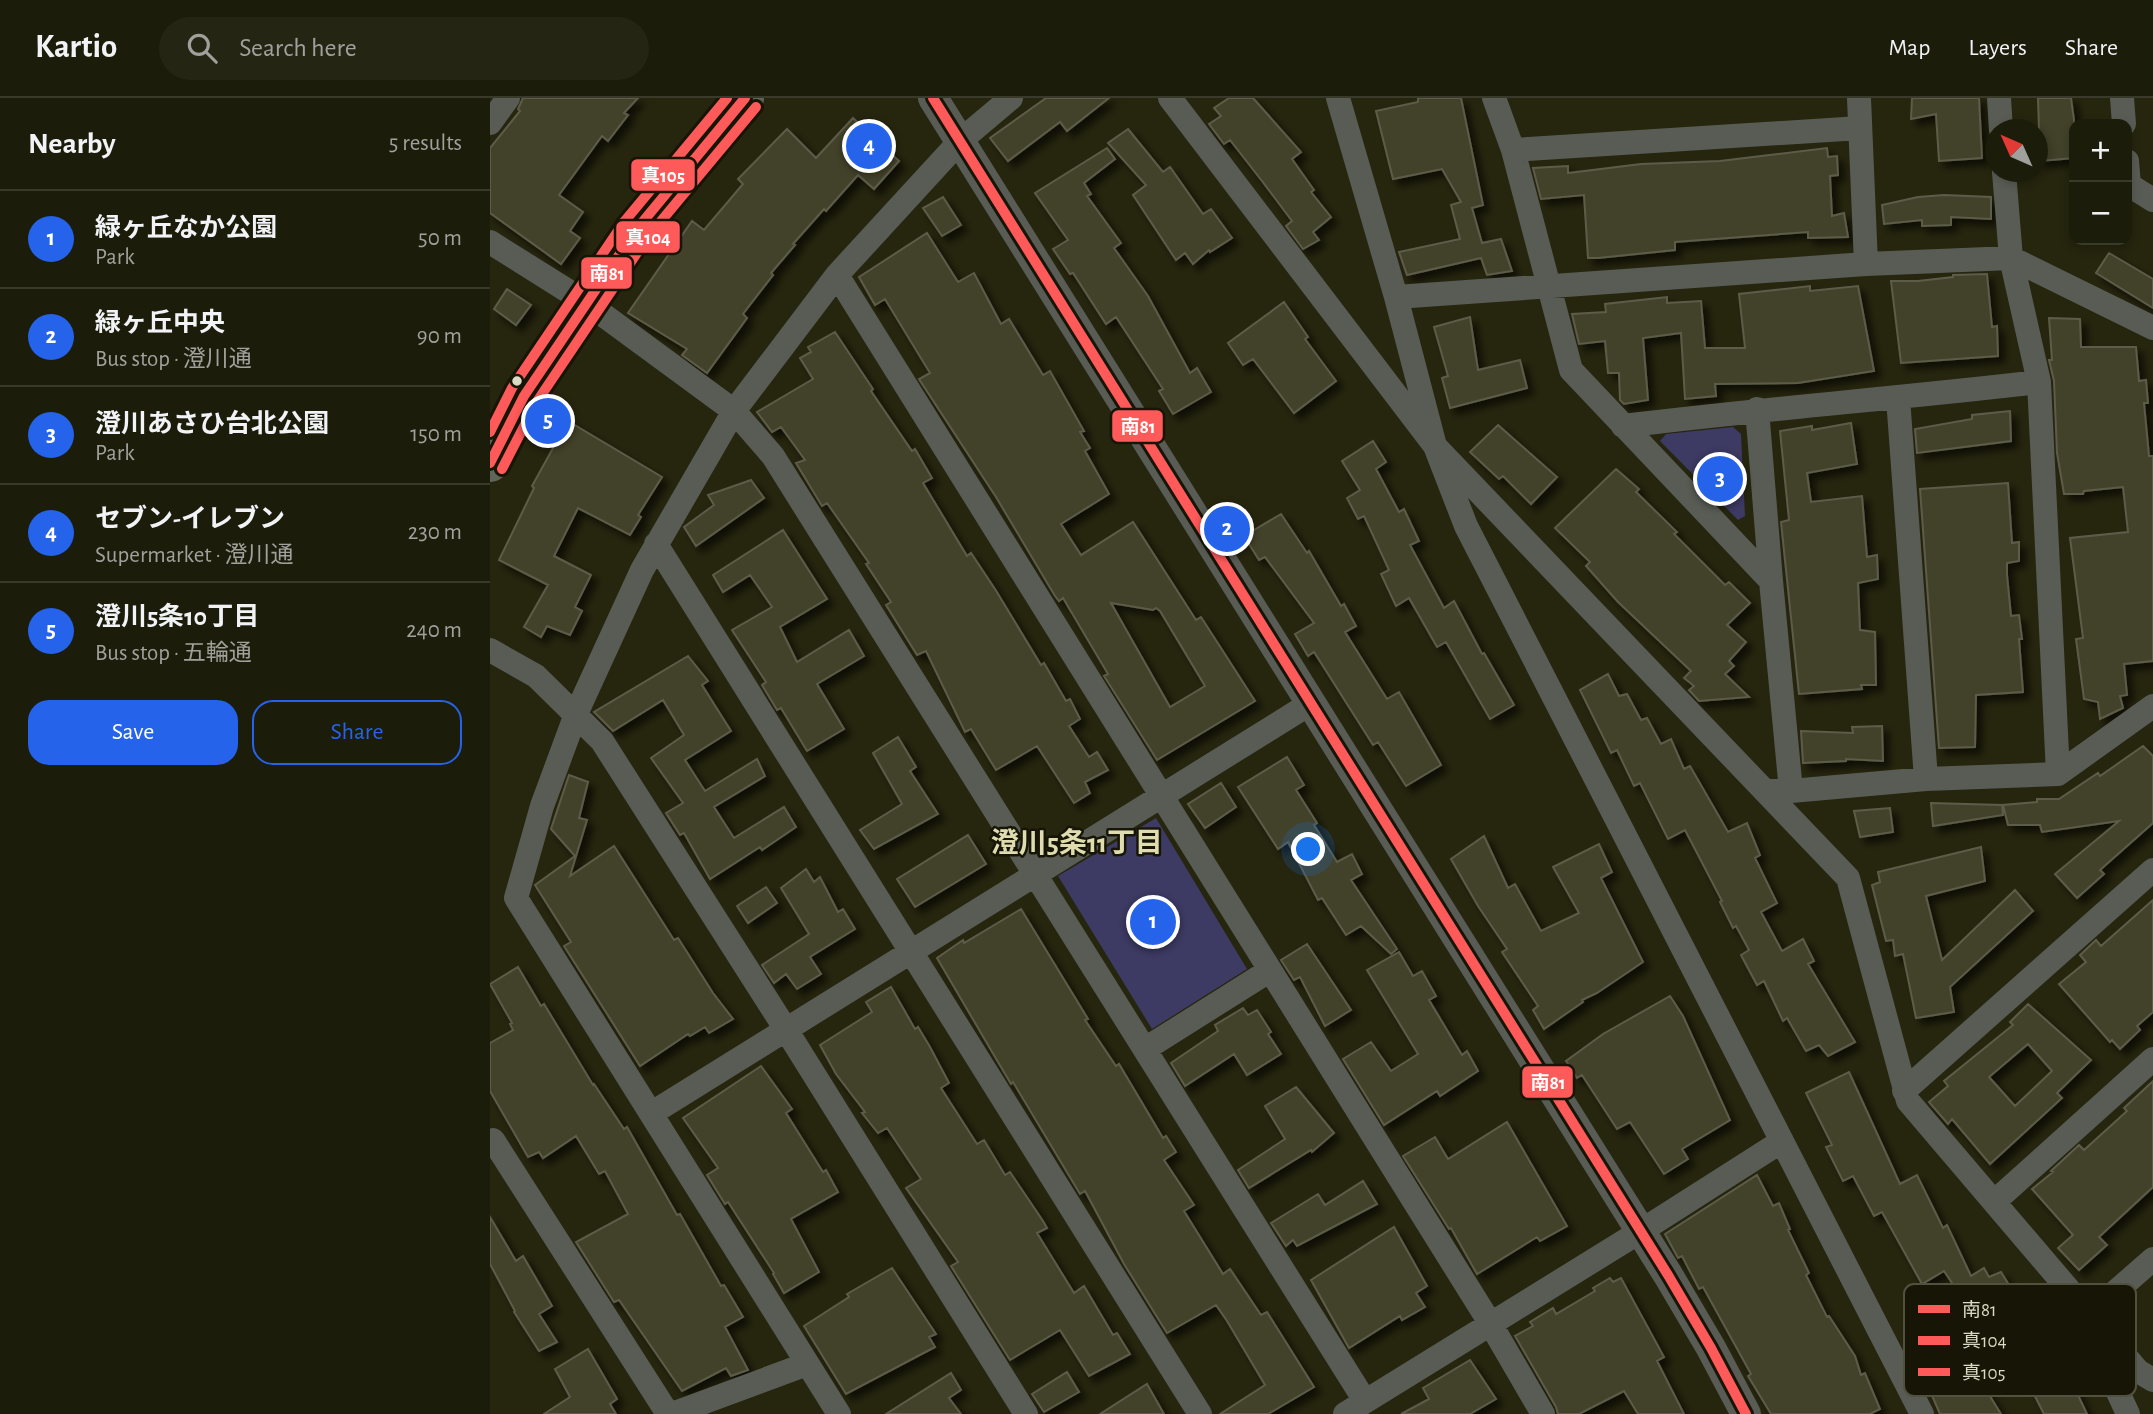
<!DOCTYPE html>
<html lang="en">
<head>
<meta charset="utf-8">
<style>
  body { margin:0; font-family:"Alegreya Sans","Noto Sans JP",sans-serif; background:#252513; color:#f1f3f6 }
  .controls { position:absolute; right:21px; top:21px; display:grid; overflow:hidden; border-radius:14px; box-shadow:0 4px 10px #0003 }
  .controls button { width:63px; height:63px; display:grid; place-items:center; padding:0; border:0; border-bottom:2px solid #3a3a2b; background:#1c1c0a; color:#f1f3f6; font:35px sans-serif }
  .compass { position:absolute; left:1495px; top:21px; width:63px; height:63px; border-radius:50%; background:#1c1c0a; box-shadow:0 4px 10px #0003; rotate:315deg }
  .you { position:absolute; left:819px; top:752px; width:24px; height:24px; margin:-18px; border:5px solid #fff; border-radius:50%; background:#1a73e8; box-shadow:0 0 0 10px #1a73e833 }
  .badge { display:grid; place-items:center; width:46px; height:46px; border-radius:50%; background:#2563eb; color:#fff; font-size:23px; font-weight:700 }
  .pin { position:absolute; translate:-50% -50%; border:4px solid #fff; box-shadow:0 2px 7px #0006 }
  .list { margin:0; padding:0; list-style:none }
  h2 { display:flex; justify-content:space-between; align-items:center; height:91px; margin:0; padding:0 28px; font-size:30px }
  h2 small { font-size:23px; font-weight:400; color:#a0a19c }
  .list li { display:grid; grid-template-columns:46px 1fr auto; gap:21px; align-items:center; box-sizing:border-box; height:98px; padding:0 28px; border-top:2px solid #3a3a2b }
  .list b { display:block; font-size:26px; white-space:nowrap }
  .list p { margin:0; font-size:23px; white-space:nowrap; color:#a0a19c }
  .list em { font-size:23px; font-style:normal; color:#a0a19c }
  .actions { display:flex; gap:14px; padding:21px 28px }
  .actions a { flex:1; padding:16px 0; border:2px solid #2563eb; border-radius:21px; text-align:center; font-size:24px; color:#2563eb }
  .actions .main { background:#2563eb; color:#fff }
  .icon { flex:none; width:38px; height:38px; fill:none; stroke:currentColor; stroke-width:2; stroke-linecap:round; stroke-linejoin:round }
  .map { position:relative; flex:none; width:1663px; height:1316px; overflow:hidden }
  header { display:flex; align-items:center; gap:42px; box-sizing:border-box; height:98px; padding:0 35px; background:#1c1c0a; border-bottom:2px solid #3a3a2b }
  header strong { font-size:33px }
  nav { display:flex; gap:38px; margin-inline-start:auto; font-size:24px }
  .search { width:490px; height:63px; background:#252513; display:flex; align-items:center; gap:18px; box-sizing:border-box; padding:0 24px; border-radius:38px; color:#a0a19c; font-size:26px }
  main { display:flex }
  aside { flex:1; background:#1c1c0a }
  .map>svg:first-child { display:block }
</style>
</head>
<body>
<header>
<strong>Kartio</strong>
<div class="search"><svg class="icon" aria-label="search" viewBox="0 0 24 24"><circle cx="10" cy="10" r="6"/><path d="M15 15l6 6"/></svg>Search here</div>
<nav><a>Map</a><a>Layers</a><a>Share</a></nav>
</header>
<main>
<aside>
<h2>Nearby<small>5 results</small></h2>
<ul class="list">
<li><span class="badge">1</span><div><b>緑ヶ丘なか公園</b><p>Park</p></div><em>50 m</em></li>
<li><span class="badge">2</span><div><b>緑ヶ丘中央</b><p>Bus stop · 澄川通</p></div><em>90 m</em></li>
<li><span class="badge">3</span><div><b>澄川あさひ台北公園</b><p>Park</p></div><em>150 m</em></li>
<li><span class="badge">4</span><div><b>セブン-イレブン</b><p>Supermarket · 澄川通</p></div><em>230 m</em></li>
<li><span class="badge">5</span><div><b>澄川5条10丁目</b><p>Bus stop · 五輪通</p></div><em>240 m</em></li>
</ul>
<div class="actions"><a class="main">Save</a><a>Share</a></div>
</aside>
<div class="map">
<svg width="1663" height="1316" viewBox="0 0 1663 1316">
  <defs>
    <filter id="shadow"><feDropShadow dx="6" dy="6" stdDeviation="3.5" flood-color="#0009"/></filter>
  </defs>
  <rect width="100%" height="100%" fill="#26250e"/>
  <path fill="#3d3a63" d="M1243 329 1251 336 1255 418 1248 422 1170 343 1176 336Z
    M666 720 757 871 662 931 568 778Z"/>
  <path fill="#43422a" stroke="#5d5c49" stroke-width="2" fill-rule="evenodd" filter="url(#shadow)" d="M33 0H148L134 15 138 17 118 43 112 38 69 97 93 114 80 133 90 140 71 166 0 115V50L30 13 28 11Z
    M556 0H619L577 33 570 24 518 63 500 40Z
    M739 0H763L811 54 802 61 824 92 821 94 841 119 823 134 829 142 813 151 796 128 802 123 772 83 740 42 734 46 719 26 731 18 724 10Z
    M928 0H971L993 107 982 110 992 145 1011 141 1022 173 997 177 991 160 917 177 909 154 970 141 961 107 971 104 952 71 903 81 886 13 928 4Z
    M1422 0H1489L1492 60 1449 63 1446 16 1421 21Z
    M1548 0H1581L1584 22V60L1550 63Z
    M363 20 409 63 384 91 368 77 336 113 334 111 303 146 305 147 281 175 283 177 253 216 257 220 217 275 192 257 197 251 138 215 202 123 214 132 253 86 248 81 297 31 326 60Z
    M638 31 673 74 680 69 713 116 721 111 742 140 720 154 719 152 703 166 695 155 686 162 643 97 656 87 618 45Z
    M617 50 625 61 594 85 601 96 597 98 631 145 624 150 658 198 700 275 707 270 721 294 683 316 669 293 673 291 626 219 616 226 583 175 580 176 563 151 578 142 545 95Z
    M1337 50 1338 59 1347 58 1348 77 1340 78 1342 118 1354 115 1358 139 1318 140V134L1185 144V152L1108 160H1098L1094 97 1051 101 1043 70 1078 68V75L1151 66 1230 63Z
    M1454 97 1501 99V121L1461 119V127L1432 128V122L1394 126 1392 107 1428 99Z
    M453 99 471 127 452 138 433 110Z
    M437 135 468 184 484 175 511 226 519 221 553 277 560 273 594 333 590 334 600 350 595 353 619 396 571 426 591 457 643 424 706 522 711 519 765 603 667 662 614 578 618 576 573 500 569 503 565 498 506 399 429 281 440 275 395 201 385 207 369 179ZM621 505 663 512 666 510 670 513 715 588 680 609Z
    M1619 155 1663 181V210L1606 175Z
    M1497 176 1502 229 1507 228 1508 258 1411 265 1401 183H1428L1463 179V177Z
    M1320 188V193L1368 188 1384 273 1308 285 1225 286 1226 298 1195 301 1191 235 1153 240 1158 302 1134 306 1130 302 1129 275H1118L1115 243 1089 246 1082 216 1116 214 1115 206 1177 199V205L1211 203 1215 250H1255L1249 196Z
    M17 191 41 207 26 227 4 211Z
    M794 204 818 239 815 241 846 283 804 315 763 261 753 267 738 245Z
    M980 219 988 272 1030 262 1037 290 960 310 952 280 958 278 944 229Z
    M1559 220 1590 221 1591 249H1646L1649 283 1656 282 1658 305H1654L1659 358H1663V563L1634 566 1637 597 1630 598 1633 610 1610 621 1608 604 1594 601 1586 541 1593 540 1580 440 1638 434 1633 389 1594 393 1593 396H1574L1567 355 1564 283 1559 262H1562Z
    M345 234 383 291 381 293 422 353 425 351 442 380 433 385 477 458 481 455 505 491 551 567 554 565 576 603 580 601 590 621 579 628 599 659 607 654 618 672 595 684 600 695 584 705 547 648 506 672 481 631 475 634 436 553 427 557 396 507 401 504 376 466 379 465 337 405 332 408 306 365 315 362 291 329 282 334 267 314 323 281 310 260 321 254 318 249Z
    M1520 313 1521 343 1427 355 1425 331 1482 321V317Z
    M78 323 172 379 148 417 151 419 140 437 88 410 64 458 101 477 85 509 92 513 80 537 57 528 51 539 34 529 58 487 9 462 44 390 42 388Z
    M1361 325 1367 366 1317 375 1321 404 1372 398 1377 459 1387 457 1388 481 1368 485 1370 532 1385 534 1386 587H1371L1372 591 1309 596 1291 424 1299 422 1290 333 1322 328V332Z
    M1008 327 1067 379 1041 406 1013 378 1009 381 980 354Z
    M883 343 896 364 886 371 909 414 914 411 929 443 920 447 954 510 964 503 992 556 994 555 1024 607 1000 621 956 544 947 549 919 500 906 508 891 476 899 472 874 418 868 421 857 400 870 392 852 363Z
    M1126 371 1149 391 1146 394 1187 434 1184 436 1235 487 1239 484 1260 505 1237 527 1256 544 1239 563 1244 568 1235 576 1259 599 1209 603 1199 592 1204 588 1194 580 1201 573 1128 504 1096 468 1100 464 1065 430Z
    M261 382 274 400 206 448 194 429 224 407 218 397Z
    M1518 385 1522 445 1529 444V463L1517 465V477L1521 518 1529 517 1532 541H1529L1533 594 1486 597 1485 649 1449 650 1430 391Z
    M791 416 817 455 819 453 851 508 854 506 866 528 855 534 897 601 909 594 951 667 916 688 888 644 883 647 824 554 818 558 805 536 824 525 775 459 769 462 754 438Z
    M293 432 337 501 290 529 307 564 359 532 374 558 327 586 354 631 317 653 291 610 287 612 272 587 276 584 242 532 282 509 260 477 233 494 223 477Z
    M198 558 218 583 212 587 241 633 195 662 215 693 267 661 275 678 224 709 244 740 294 709 306 729 272 752 270 749 220 781 194 735 190 737 176 715 193 705 161 660 194 637 173 602 123 633 104 614Z
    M1118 576 1129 598 1137 596 1151 622 1157 620 1171 646 1181 641 1194 671 1200 668 1238 734 1257 725 1270 757 1265 760 1287 805 1271 814 1292 853 1313 841 1324 863 1318 866 1365 944 1338 958 1329 947 1316 953 1297 920 1293 923 1274 883 1267 887 1251 857 1259 852 1246 828 1243 830 1230 804 1232 803 1195 732 1178 741 1150 685 1144 688 1127 652 1121 655 1090 592Z
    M1392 628 1393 663 1356 661V663L1313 665 1311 633 1363 635 1362 629Z
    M408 639 426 669 420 673 448 716 384 751 370 732 412 706 383 655Z
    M1653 648 1663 658V725L1610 772 1614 776 1587 800 1565 776 1629 723 1552 734 1550 727H1518L1513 707 1547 704V701H1569L1608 675 1610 678Z
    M797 659 814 687 806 692 827 725 824 727 847 764 862 756 872 776 861 782 907 851 901 856 871 828 856 837 832 800 828 802 798 744 788 751 748 689Z
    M79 677 98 684 89 720 97 722 80 778 124 748 184 842 188 840 223 895 243 921 219 935 215 929 200 938 198 936 150 968 74 848 81 844 45 787 85 758 61 731Z
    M731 685 746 709 715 730 698 706Z
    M1441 705 1512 707 1513 717 1443 728Z
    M1400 710 1403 734 1370 739 1364 713Z
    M478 737 496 766 425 809 407 781Z
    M994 738 1018 790 1025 786 1051 833 1089 815 1063 769 1109 746 1122 774 1111 780 1153 864 1107 895 1092 902 1093 904 1054 931 1043 912 1048 908 1012 854 1017 851 988 808 961 761Z
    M1491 749 1495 783 1436 798 1452 862 1525 792 1543 813 1460 889 1464 914 1426 920 1413 856 1405 858 1403 842 1396 843 1382 787 1390 784 1388 774Z
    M316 771 324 784 330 779 348 814 353 811 365 831 320 859 331 876 307 891 296 876 284 885 272 867 319 836 291 790Z
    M276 789 287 805 258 825 247 808Z
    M1663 802V914L1647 928 1650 932 1630 951 1622 942 1620 944 1569 886 1596 864 1590 857 1606 842 1611 848Z
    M531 811 598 921 595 922 626 968 629 966 673 1040 676 1038 686 1054 674 1062 704 1107 694 1113 733 1176 740 1171 771 1217 777 1214 824 1289 778 1316H730L775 1287 737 1223 726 1207 677 1235 634 1166 595 1093 590 1096 523 984 521 986 508 964 447 860 473 842 474 845Z
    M817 846 861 912 835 928 810 879 804 882 791 862Z
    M909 854 923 878 932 873 946 898 939 902 972 957 977 953 988 973 950 998 947 993 894 1027 853 961 881 944 901 973 928 956 877 872Z
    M28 869 51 908 54 906 103 987 104 986 134 1031 137 1029 187 1117 190 1116 231 1188 234 1187 253 1219 235 1229 258 1272 241 1278 236 1270 192 1293 129 1202 124 1204 86 1144 138 1116 115 1073 109 1076 86 1038 53 1060 49 1054 38 1059 0 993V945L23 932 20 926 22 925 0 886Z
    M401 889 425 931 428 929 440 949 459 985 451 990 487 1046 494 1042 515 1077 520 1074 553 1123 557 1130 547 1135 584 1195 594 1188 623 1237 627 1235 640 1256 599 1278 570 1232 520 1262 461 1168 468 1164 416 1090 431 1081 397 1030 388 1035 372 1015 375 1014 346 976 330 947 382 914 376 904Z
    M1180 898 1193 918 1240 1022 1192 1051 1198 1061 1174 1076 1140 1024 1127 1031 1092 977 1087 980 1076 963 1113 936Z
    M1538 906 1601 962 1567 995 1572 1000 1500 1066 1462 1021 1458 1026 1439 1004 1458 988 1454 983 1523 927 1520 924ZM1538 946 1562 973 1525 1008 1499 979Z
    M753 910 758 917 767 912 781 934 778 936 791 956 757 977 744 956 695 988 681 965 728 933 725 927Z
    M271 968 302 1011 296 1015 333 1074 336 1072 348 1094 301 1121 329 1174 294 1195 283 1176 284 1175 238 1104 235 1106 217 1077 228 1070 193 1020Z
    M1359 974 1410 1086 1427 1077 1453 1130 1457 1127 1481 1178 1494 1170 1499 1179 1511 1174 1535 1213 1549 1206 1562 1234 1559 1236 1597 1316H1554L1534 1277 1538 1275 1502 1208 1500 1210 1490 1195 1442 1216 1436 1204 1464 1188 1454 1173 1432 1186 1392 1114 1384 1118 1363 1078 1353 1083 1336 1049 1342 1047 1316 995Z
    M1663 983V1089L1609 1139 1617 1147 1589 1172 1568 1150 1583 1137 1542 1091 1563 1074 1561 1073 1589 1047 1594 1052 1637 1013 1634 1010Z
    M806 989 844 1035 822 1054 821 1052 759 1090 748 1072 795 1041 775 1008Z
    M1017 1024 1077 1128 1050 1143 1047 1139 987 1176 961 1130 959 1131 913 1058 945 1039 958 1061Z
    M1267 1077 1283 1108 1289 1105 1300 1131 1298 1132 1319 1175 1316 1177 1337 1219 1339 1218 1365 1258 1371 1277 1375 1275 1390 1311 1380 1316H1281L1258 1278 1261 1276 1213 1189 1209 1191 1192 1158 1188 1160 1175 1136Z
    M873 1083 887 1106 807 1148 803 1142 796 1148 781 1125 828 1096 835 1107Z
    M0 1119 26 1163 33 1158 62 1208 49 1216 67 1244 49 1253 24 1214 25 1213 0 1166Z
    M904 1129 937 1188 926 1195 935 1209 912 1222 910 1218 859 1250 821 1182Z
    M402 1170 446 1236 439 1239 445 1249 356 1296 314 1228 359 1199 357 1196Z
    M1120 1180 1123 1184 1131 1180 1174 1259 1167 1263 1194 1316H1148L1134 1293 1089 1316H1068L1066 1309 1025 1238 1043 1228 1040 1224 1063 1210 1066 1216 1105 1193 1103 1190Z
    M1464 1240 1511 1316H1450L1434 1279 1431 1281 1421 1262Z
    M98 1251 127 1301 120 1306 126 1316H54L80 1299 65 1271Z
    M980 1262 1006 1301 980 1316H911L939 1301 933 1290Z
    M577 1274 589 1294 554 1314 542 1296Z
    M461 1275 471 1292 459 1300 471 1316H396Z
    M657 1286 674 1316H610Z"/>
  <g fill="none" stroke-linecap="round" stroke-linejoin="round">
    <path stroke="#585c54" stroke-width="24" d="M680 0 945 348 976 428 1432 1316
      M848 0 906 199 945 348 1358 780 1418 1003 1648 1273 1663 1282
      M1004 0 1023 52 1081 272 1281 483 1301 693
      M1369 0 1376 166 1521 160 1663 230
      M1509 0 1511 32
      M1632 0 1634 26
      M0 25 18 0
      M1023 52 1370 30
      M1637 63 1639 87 1663 102
      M0 144 97 205 244 313 283 358 875 1303
      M347 177 1000 1225 1053 1316
      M906 199 1376 166
      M1408 300 1436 681
      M1267 311 1281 483
      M1133 328C1271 311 1410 300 1549 284
      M166 446 710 1316
      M0 552 46 578 112 643 295 930 536 1316
      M1568 676 1663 608
      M1276 693H1301L1436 681 1568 676 1549 284 1521 160 1514 74
      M655 951 779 873
      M1414 993 1663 772
      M162 1015 821 605
      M0 1043 3 1042 178 1316
      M1504 1104 1663 961
      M1599 1217 1663 1161
      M1615 1236 1626 1290 1638 1316
      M182 1316 317 1266
      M349 1316 26 800 52 708 86 616 152 472 244 313 347 177 470 43 521 0
      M855 1316 1151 1133 1292 1043"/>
    <path stroke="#585c54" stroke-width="30" d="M443 0 1178 1177 1221 1250 1256 1316"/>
    <path stroke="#60655a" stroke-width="38" d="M0 365 34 298 146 132 255 0"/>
    <g stroke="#171606" stroke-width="16">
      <path id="bus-1" d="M443 0 1178 1177 1221 1250 1256 1316
        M0 365 34 298 146 132 255 0"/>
    </g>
    <g stroke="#171606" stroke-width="16">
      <path id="bus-2" d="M12 371 46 305 157 140 266 9"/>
    </g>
    <g stroke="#171606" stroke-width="16">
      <path id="bus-3" d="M0 334 22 290 134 124 237 0"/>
    </g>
    <use href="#bus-1" stroke="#ff5a5a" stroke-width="10"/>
    <use href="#bus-2" stroke="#ff5a5a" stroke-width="10"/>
    <use href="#bus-3" stroke="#ff5a5a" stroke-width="10"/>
  </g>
  <circle fill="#dbdac4" stroke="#171606" stroke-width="2.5" cx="27" cy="283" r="6"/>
  <g text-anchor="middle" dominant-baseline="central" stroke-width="5" stroke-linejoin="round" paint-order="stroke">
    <g font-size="28" font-weight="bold" fill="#dfdcaf" stroke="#171606">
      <text x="587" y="746">澄川5条11丁目</text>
    </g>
  </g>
  <rect x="1414" y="1186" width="232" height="112" rx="10" fill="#171606" stroke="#52513f" stroke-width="2"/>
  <rect x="1428" y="1207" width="32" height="8" fill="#ff5a5a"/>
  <rect x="1428" y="1238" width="32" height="9" fill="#ff5a5a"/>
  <rect x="1428" y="1270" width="32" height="8" fill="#ff5a5a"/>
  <g font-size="19" fill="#dbdac4">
    <text x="1472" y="1218">南81</text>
    <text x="1472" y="1249">真104</text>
    <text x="1472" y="1281">真105</text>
  </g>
  <g stroke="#171606" stroke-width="2.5">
    <rect x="140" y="60" width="66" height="34" rx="7" fill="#ff5a5a"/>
    <rect x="125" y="122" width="66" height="34" rx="7" fill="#ff5a5a"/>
    <rect x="90" y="158" width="53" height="34" rx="7" fill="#ff5a5a"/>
    <rect x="621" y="311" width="53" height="34" rx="7" fill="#ff5a5a"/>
    <rect x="1031" y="967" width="53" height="34" rx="7" fill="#ff5a5a"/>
  </g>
  <g font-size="19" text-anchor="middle" font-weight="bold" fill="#fff">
    <text x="173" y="84">真105</text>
    <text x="158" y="146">真104</text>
    <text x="117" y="182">南81</text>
    <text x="648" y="335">南81</text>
    <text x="1058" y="991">南81</text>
  </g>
</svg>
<div class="controls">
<button>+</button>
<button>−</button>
</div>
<svg class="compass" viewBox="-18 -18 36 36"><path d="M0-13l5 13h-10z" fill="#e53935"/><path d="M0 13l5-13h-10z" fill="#a0a19c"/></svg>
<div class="you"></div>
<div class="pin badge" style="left:663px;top:824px">1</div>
<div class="pin badge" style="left:737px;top:431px">2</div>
<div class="pin badge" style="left:1230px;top:381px">3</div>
<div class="pin badge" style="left:379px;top:48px">4</div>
<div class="pin badge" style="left:58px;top:323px">5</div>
</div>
</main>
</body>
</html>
